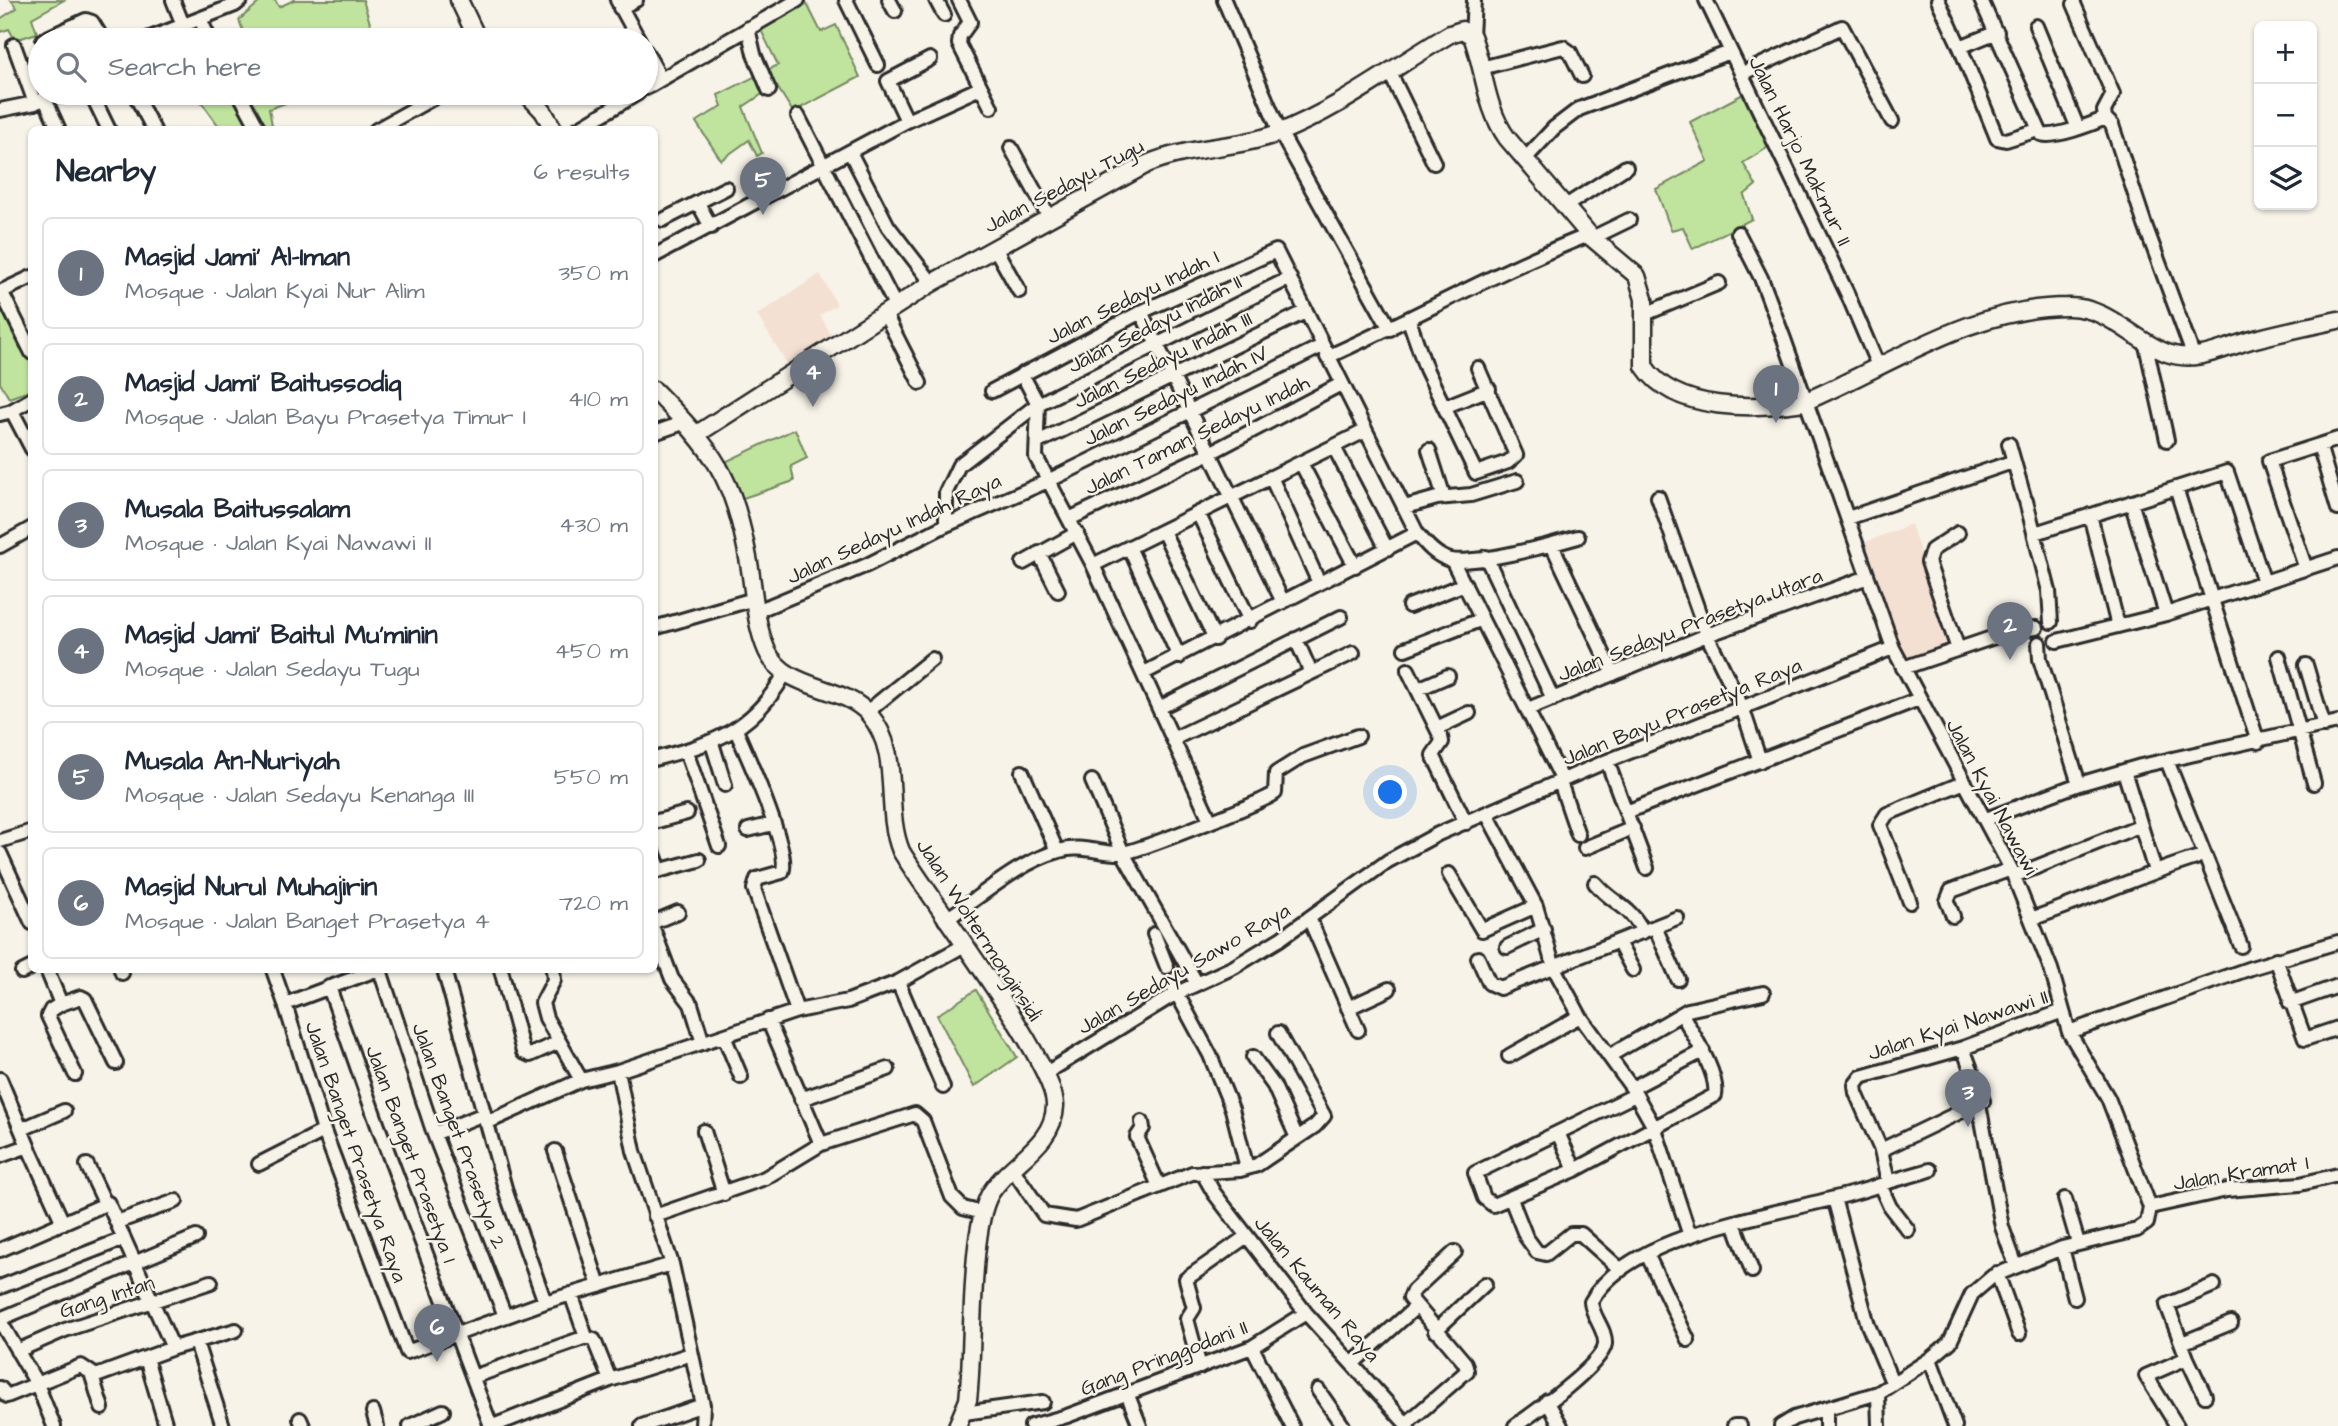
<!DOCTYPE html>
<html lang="en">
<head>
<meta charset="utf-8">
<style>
  body { margin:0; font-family:"Architects Daughter",sans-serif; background:#f6f6f7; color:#1f2937 }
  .controls { position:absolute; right:21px; top:21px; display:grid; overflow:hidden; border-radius:10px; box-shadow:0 2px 5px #0004 }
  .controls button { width:63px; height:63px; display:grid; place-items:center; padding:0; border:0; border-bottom:2px solid #e0e1e3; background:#fff; color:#1f2937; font:35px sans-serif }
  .you { position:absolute; left:1391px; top:793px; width:24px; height:24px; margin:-18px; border:5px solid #fff; border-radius:50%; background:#1a73e8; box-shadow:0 0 0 10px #1a73e833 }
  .badge { display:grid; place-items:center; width:46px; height:46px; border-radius:50%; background:#ea580c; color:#fff; font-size:23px; font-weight:700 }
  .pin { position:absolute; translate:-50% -58px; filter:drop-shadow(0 2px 4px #0008) }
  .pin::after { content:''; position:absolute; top:37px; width:24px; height:21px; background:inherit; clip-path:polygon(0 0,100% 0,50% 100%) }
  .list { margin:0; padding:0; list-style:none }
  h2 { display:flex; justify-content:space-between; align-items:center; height:91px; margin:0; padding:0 28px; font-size:30px }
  h2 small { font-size:23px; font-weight:400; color:#747a83 }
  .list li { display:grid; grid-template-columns:46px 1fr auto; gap:21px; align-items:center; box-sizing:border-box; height:112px; margin:0 14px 14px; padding:0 14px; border:2px solid #e0e1e3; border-radius:10px }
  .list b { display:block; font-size:26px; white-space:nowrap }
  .list p { margin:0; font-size:23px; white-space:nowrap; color:#747a83 }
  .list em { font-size:23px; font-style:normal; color:#747a83 }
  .icon { flex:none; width:38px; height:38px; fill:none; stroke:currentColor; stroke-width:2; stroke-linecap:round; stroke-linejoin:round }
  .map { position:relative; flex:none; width:2338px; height:1426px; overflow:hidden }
  .search { position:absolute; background:#fff; box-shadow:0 2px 5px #0004; left:28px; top:28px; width:630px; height:77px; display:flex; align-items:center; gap:18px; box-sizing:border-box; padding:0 24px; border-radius:38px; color:#747a83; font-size:26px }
  .panel { position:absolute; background:#fff; box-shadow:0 2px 5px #0004; left:28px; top:126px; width:630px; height:847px; border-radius:10px }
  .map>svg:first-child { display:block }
</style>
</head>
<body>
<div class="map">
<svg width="2338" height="1426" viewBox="0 0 2338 1426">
  <rect width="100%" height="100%" fill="#f7f3e8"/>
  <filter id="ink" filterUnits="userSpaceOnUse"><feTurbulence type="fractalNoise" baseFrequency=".0143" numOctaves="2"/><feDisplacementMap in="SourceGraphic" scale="14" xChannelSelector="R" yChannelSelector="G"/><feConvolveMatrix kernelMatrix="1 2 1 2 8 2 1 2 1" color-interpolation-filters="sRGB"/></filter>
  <g filter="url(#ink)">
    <path fill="#f4e0d3" d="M820 274 837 305 820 315 834 340 789 367 757 315Z
      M1911 524 1951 647 1904 664 1861 544Z"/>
    <path fill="#c0e49e" stroke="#768864" stroke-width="2" d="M11 0H64L32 18 37 33 15 40 9 29 0 32V19L17 8Z
      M262 0H275L279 7 294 0H363L375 40H233L243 31 239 20Z
      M805 0 821 32 836 25 860 77 793 112 776 85 743 107 762 153 757 156 749 140 721 160 696 122 722 106 718 95 778 65 759 26Z
      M1747 92 1770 146 1743 163 1756 185 1744 195 1752 219 1693 249 1683 227 1671 230 1656 189 1708 161 1690 122Z
      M195 93H298L300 98 269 109 272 125 259 129H221Z
      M0 307 20 348 31 340V390L9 398 0 383Z
      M795 429 807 458 791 466 794 481 737 500 723 463Z
      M976 990 1017 1057 974 1087 937 1015Z"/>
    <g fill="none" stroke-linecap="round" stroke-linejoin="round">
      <path stroke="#cecbc2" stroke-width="12" stroke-dasharray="12 6" stroke-linecap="butt" d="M1167 967 1173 986"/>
      <g stroke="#2b2b2b" stroke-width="18">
        <path id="street" d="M173 0 183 25
          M617 0 639 40
          M846 0 878 65
          M889 0 895 11
          M936 0 944 15
          M959 0 970 22 960 36 959 44 991 107
          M1224 0 1280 132 1390 329
          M1706 0 1847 293 1879 368
          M1938 0 1960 47 1997 32
          M1981 0 2041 134C2052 139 2093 124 2105 118
          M2074 4 2113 94 2104 111 2105 118
          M620 8 636 0
          M200 19 210 40
          M2036 26 2077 126
          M748 28 754 54 769 90
          M1472 36 1474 0
          M43 40 86 20 92 22 103 40
          M145 40 235 5 241 0
          M14 45 35 103
          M1960 47 1997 138 2006 140 2038 130
          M646 52 661 79
          M1481 68 1563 47 1570 52 1582 76
          M1389 71 1434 163
          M1741 74 1842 27 1892 121
          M646 88 798 0
          M91 93 109 130
          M134 93 154 130
          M239 93 259 130
          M45 99 59 130
          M0 110 35 103 55 93
          M798 116 896 307
          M2105 118 2112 125 2145 225 2194 357
          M907 121 888 81 930 59
          M376 130 442 93
          M576 130 638 93
          M1011 148 1049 217
          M850 152 888 226 932 283
          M1525 159 1554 128 1579 109 1730 52
          M698 203 711 227
          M1564 207 1626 167
          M663 220 726 188
          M1738 233 1761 278 1784 339 1893 648 2011 869 2051 969 2069 1032 2108 1098 2150 1207 2147 1223 2137 1230 2062 1248 1993 1276 1972 1294 1950 1342 1930 1359 1878 1393 1794 1418 1781 1426
          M1592 238 1629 220
          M995 248 1019 291
          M654 256 907 121 980 88
          M1 291 32 353
          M0 292 32 277
          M1141 312 1283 602
          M885 314 920 383
          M1645 314 1719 283
          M1409 320 1426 369 1476 473 1508 462 1516 455 1478 368
          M2145 341 2167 440
          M1327 357C1415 318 1499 270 1589 235
          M1022 374 1038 404 1036 457 1093 565 1210 820
          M992 391 1141 312 1276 251 1417 533C1426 545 1436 556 1450 560 1476 565 1551 545 1578 537
          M1444 407 1489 389
          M11 411 32 399
          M0 414 12 411 32 449
          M654 433 686 422
          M1038 442 1305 312
          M2009 444 2024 497
          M2319 445 2338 509
          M1334 447 1387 549
          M1429 450 1444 497
          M1301 463 1355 566
          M1271 477 1319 583
          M2176 488 2258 742
          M1658 497 1707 635 1742 707 1760 761
          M2026 501 2049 591 2051 622
          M2131 502 2166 614
          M1405 507 1437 498 1471 495 1517 481
          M1198 513 1250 621
          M2090 515 2118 626
          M1848 518 2012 462
          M1069 519 1210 453 1341 384
          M946 525V492L959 465 1038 404 1290 278
          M1163 531 1215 639
          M2035 533 2227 472 2264 582
          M1552 545 1613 674
          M0 546 32 528
          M1129 547 1179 657
          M1039 553 1058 591
          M1486 557 1553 699
          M1452 560 1563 781
          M1023 563 1077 533
          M1093 565 1365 431
          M2306 569 2269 461 2338 439
          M1409 606 1465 584
          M757 611 867 565 946 525 1048 481 1322 346
          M654 628 754 599
          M1296 639 1311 673
          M2057 641 2166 614 2338 558
          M2039 643 2040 659 2079 784
          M1405 649 1480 620
          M1958 649 1928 562 1932 550 1958 533
          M2279 657 2314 783
          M2306 665 2324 726
          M1903 668 2015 630 2036 628
          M1408 670 1441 737 1442 742 1433 755 1466 823
          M1144 673 1417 533
          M1418 689 1448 676
          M1161 707 1341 617
          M1528 709 1707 635 1868 577
          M867 712 932 659
          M1437 728 1469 713
          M736 730C746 753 792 854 782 872L757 879 754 889 797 1011
          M1175 738 1353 653
          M712 743 725 785
          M686 751 719 846
          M654 759C716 743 754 730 786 672
          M1607 761 1647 868
          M2168 763 2241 946
          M2124 771 2155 871
          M1022 772 1057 851
          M1092 781 1123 853 1197 984
          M1560 782 1578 835
          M1626 812 1919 699
          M1487 814 1536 906 1554 968 1580 1016 1632 1088 1655 1129 1690 1236
          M1986 819 2079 784 2141 766 2338 722
          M654 822 687 813
          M748 830 773 824
          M0 841 32 831
          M1585 848 1633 828
          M0 853 32 923
          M654 854 660 870
          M654 872 699 860
          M1449 874 1482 930 1536 906
          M2014 876 2139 826
          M1595 883C1614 905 1630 905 1643 932
          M1910 902 1880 825 1887 814 1965 782
          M1953 916 1947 901 1951 891 2011 869
          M1309 918 1358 1030
          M2031 919C2087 900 2141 875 2196 858
          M945 920C981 897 1018 862 1059 851 1080 844 1101 854 1122 853 1136 852 1266 801 1275 793L1276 773 1303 756 1358 736
          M654 922 678 912
          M1655 927 1678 979
          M654 931 672 979 691 1004 703 1043
          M1154 934 1167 967
          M1618 942 1633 970
          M1507 947 1544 929
          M1478 958 1489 983 1500 988 1677 918
          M2276 959 2305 1039 2338 1028
          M47 970 61 1004 51 1010 48 1016 75 1074
          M121 970 122 973
          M273 970 285 1004 376 970
          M380 970 434 1134 505 1316
          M444 970 507 1195 545 1302
          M501 970 523 1052 530 1055 559 1042
          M553 970 554 980 542 1003 546 1018 581 1080
          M22 972 32 967
          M898 982 943 1087
          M329 987 378 1126 491 1426
          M1174 988 1210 1055 1232 1109 1247 1168
          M2290 1003 2338 986
          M61 1004 81 997 85 999 116 1063
          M285 1004 324 1131 407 1352 545 1302 672 1264
          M1348 1008 1389 989
          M768 1020 821 1144
          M2069 1032 2251 968 2338 942
          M724 1036 741 1077
          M1509 1056 1580 1016
          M1609 1056 1688 1010 1763 993
          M1253 1057 1274 1086 1297 1138
          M618 1071 634 1151 672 1264 703 1405 702 1426
          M1046 1073 1175 994 1234 967 1280 939 1388 861 1438 834 1607 761 1893 648
          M0 1079 28 1146 0 1156
          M1632 1088 1703 1051
          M1635 1095 1475 1173 1484 1198 1493 1205 1575 1170 1715 1095C1719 1074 1692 1033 1682 1014
          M801 1099 888 1069
          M1979 1104 2002 1227 2016 1266
          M1142 1122 1143 1128 1137 1137 1159 1186
          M486 1123 581 1080 618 1071 797 1011 848 1001 898 982 963 946
          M22 1129 64 1111
          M704 1131 724 1194
          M1558 1133 1575 1170
          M434 1134 484 1114
          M28 1146 63 1223
          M1881 1150 1983 1101 1963 1048
          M555 1151 599 1286
          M259 1164 324 1131
          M87 1165 105 1203
          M1012 1168 1044 1215 1076 1220 1192 1173 1240 1170 1257 1165 1315 1126 1324 1116 1278 1033
          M1202 1172 1214 1193 1306 1313 1408 1426
          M1888 1182 1930 1170
          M1880 1185 1890 1207 1908 1230
          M1834 1198 1868 1325 1892 1382
          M1511 1199 1526 1237 1537 1252 1546 1254 1571 1234H1581L1621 1270
          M2065 1199 2078 1243
          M2150 1207 2227 1190 2300 1184 2338 1175
          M655 1216 765 1178 821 1144 915 1114 923 1121 952 1197 963 1208 983 1213
          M117 1222 176 1201
          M1734 1223 1752 1271
          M2062 1248 2075 1298
          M0 1250 108 1203 173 1348
          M1647 1254 1688 1340
          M1997 1273 2019 1334
          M0 1287 123 1239
          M571 1294 586 1337 594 1340 610 1380
          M0 1319 196 1237
          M0 1321 37 1384 54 1426
          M1435 1331 1485 1284
          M196 1342 223 1426
          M2182 1343 2231 1323
          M1252 1347 1292 1426
          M17 1351 65 1330 211 1282
          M146 1358 166 1426
          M2187 1358 2205 1396
          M1930 1359 1955 1426
          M1353 1363 1416 1307
          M1200 1367 1187 1319 1194 1308 1186 1279 1247 1236
          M92 1376 102 1408
          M473 1377 586 1337
          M0 1388 7 1396 81 1366 96 1376 173 1348 236 1330
          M1318 1390 1343 1426
          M1127 1393 1140 1426
          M1878 1393 1879 1426
          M1547 1401 1561 1426
          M373 1412 377 1426
          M964 1413 1043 1402
          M300 1419 303 1426
          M1406 1424 1467 1371 1465 1363 1410 1298 1413 1291 1455 1252
          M410 1426 443 1411
          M493 1426 610 1380 691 1354
          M642 1426 703 1405
          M1031 1426 1067 1416 1252 1347 1306 1313
          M1515 1426C1534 1413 1602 1365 1605 1344 1606 1329 1592 1317 1591 1302 1632 1224 1811 1213 1888 1182L1881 1150 1856 1093 1855 1085 1861 1077 1963 1048 2063 1011
          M1734 1426H1740
          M1826 1426V1411
          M2177 1426 2146 1376 2187 1358 2167 1305 2214 1285"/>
      </g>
      <g stroke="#2b2b2b" stroke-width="21">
        <path id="secondary" d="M459 0 478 40
          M526 93 543 111 554 130
          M654 390C715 452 733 475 749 563 754 591 755 624 767 651 786 691 842 684 869 714 903 754 883 807 901 851 929 898 1057 1064 1055 1106 1054 1146 1008 1163 990 1194 969 1231 974 1352 968 1400L957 1426
          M697 434 932 283 1147 164C1189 146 1236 149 1278 133 1339 109 1394 67 1450 34L1462 30 1472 36C1485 71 1485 107 1507 138L1592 238 1637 276 1644 299V366C1675 413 1756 409 1804 402 1891 365 1971 307 2067 307 2108 306 2132 340 2167 353 2197 364 2227 346 2255 339 2282 332 2310 326 2338 320"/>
      </g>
      <use href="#street" stroke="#f7f3e8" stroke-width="12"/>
      <use href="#secondary" stroke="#f7f3e8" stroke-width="16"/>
    </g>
  </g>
  <g text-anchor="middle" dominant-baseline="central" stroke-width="5" stroke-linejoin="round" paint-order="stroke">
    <g font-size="21" fill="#2b2b2b" stroke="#f7f3e8">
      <text transform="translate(1800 151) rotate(64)">Jalan Harjo Makmur II</text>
      <text transform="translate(1064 186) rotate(-28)">Jalan Sedayu Tugu</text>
      <text transform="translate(1133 297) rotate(-26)">Jalan Sedayu Indah I</text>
      <text transform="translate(1155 324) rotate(-27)">Jalan Sedayu Indah II</text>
      <text transform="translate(1163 360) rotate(-26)">Jalan Sedayu Indah III</text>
      <text transform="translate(1176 396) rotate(-26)">Jalan Sedayu Indah IV</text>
      <text transform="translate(1197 435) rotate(-26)">Jalan Taman Sedayu Indah</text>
      <text transform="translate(894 529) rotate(-25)">Jalan Sedayu Indah Raya</text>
      <text transform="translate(1690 625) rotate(-21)">Jalan Sedayu Prasetya Utara</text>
      <text transform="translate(1682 712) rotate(-22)">Jalan Bayu Prasetya Raya</text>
      <text transform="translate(1992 797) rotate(62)">Jalan Kyai Nawawi</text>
      <text transform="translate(979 930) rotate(57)">Jalan Woltermonginsidi</text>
      <text transform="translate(1184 969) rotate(-30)">Jalan Sedayu Sawo Raya</text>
      <text transform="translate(1958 1025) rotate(-18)">Jalan Kyai Nawawi II</text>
      <text transform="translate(459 1136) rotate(70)">Jalan Banget Prasetya 2</text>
      <text transform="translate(356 1152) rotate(71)">Jalan Banget Prasetya Raya</text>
      <text transform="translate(411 1154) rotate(70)">Jalan Banget Prasetya 1</text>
      <text transform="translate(2241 1173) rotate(-9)">Jalan Kramat I</text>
      <text transform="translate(1317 1289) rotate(50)">Jalan Kauman Raya</text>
      <text transform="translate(107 1297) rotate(-18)">Gang Intan</text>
      <text transform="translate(1164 1358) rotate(-21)">Gang Pringgodani II</text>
    </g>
  </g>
</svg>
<div class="controls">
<button>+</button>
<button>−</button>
<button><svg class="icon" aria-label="layers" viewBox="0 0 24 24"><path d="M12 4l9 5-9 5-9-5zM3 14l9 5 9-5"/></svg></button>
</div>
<div class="you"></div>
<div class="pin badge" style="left:1776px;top:423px;background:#6b7280">1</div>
<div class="pin badge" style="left:2010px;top:660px;background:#6b7280">2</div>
<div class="pin badge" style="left:1968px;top:1127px;background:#6b7280">3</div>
<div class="pin badge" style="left:813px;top:407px;background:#6b7280">4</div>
<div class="pin badge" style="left:763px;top:215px;background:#6b7280">5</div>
<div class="pin badge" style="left:437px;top:1362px;background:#6b7280">6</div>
<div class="search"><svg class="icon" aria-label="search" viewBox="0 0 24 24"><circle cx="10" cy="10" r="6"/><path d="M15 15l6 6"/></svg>Search here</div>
<section class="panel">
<h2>Nearby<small>6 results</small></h2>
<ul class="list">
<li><span class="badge" style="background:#6b7280">1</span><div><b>Masjid Jami' Al-Iman</b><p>Mosque · Jalan Kyai Nur Alim</p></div><em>350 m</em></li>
<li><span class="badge" style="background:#6b7280">2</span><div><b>Masjid Jami' Baitussodiq</b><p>Mosque · Jalan Bayu Prasetya Timur I</p></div><em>410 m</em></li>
<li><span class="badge" style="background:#6b7280">3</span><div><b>Musala Baitussalam</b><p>Mosque · Jalan Kyai Nawawi II</p></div><em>430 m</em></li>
<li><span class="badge" style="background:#6b7280">4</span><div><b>Masjid Jami' Baitul Mu'minin</b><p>Mosque · Jalan Sedayu Tugu</p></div><em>450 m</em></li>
<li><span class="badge" style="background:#6b7280">5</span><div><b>Musala An-Nuriyah</b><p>Mosque · Jalan Sedayu Kenanga III</p></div><em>550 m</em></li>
<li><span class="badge" style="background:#6b7280">6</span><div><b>Masjid Nurul Muhajirin</b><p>Mosque · Jalan Banget Prasetya 4</p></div><em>720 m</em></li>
</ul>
</section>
</div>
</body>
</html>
